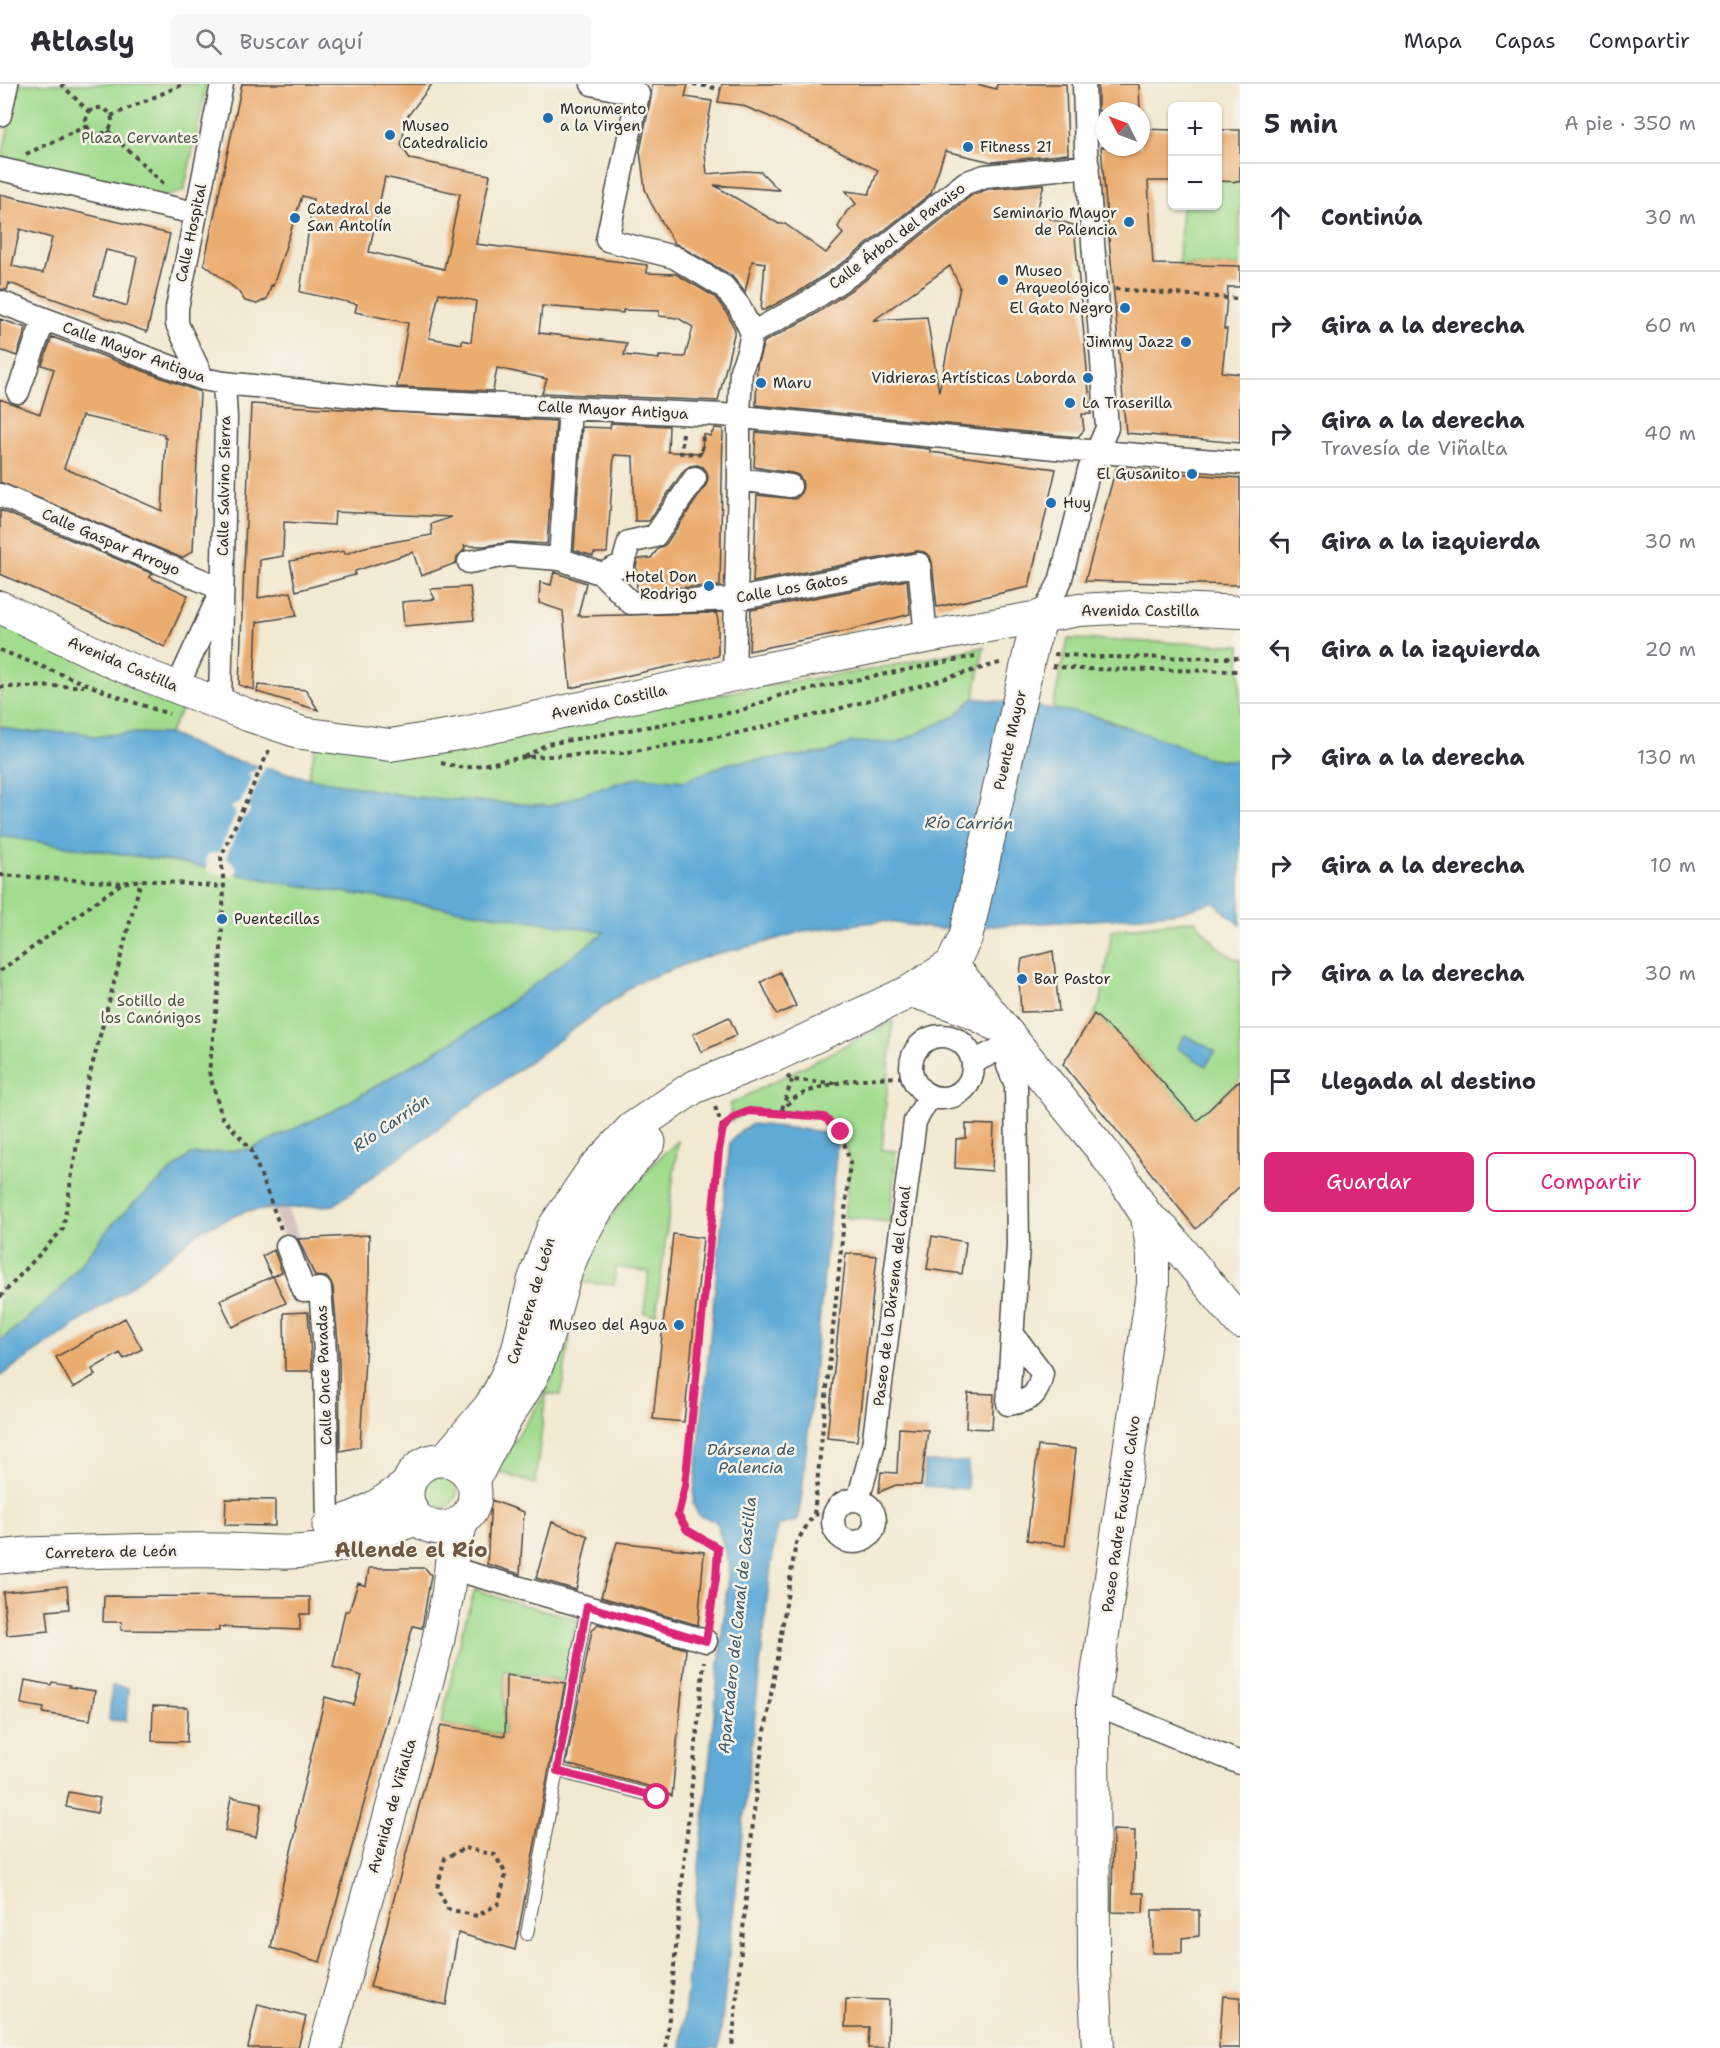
<!DOCTYPE html>
<html lang="es">
<head>
<meta charset="utf-8">
<style>
  body { margin:0; font-family:"Shantell Sans",sans-serif; background:#f7f7f7; color:#2b2b33 }
  .controls { position:absolute; right:18px; top:18px; display:grid; overflow:hidden; border-radius:9px; box-shadow:0 2px 4px #0004 }
  .controls button { width:54px; height:54px; display:grid; place-items:center; padding:0; border:0; border-bottom:2px solid #e1e1e2; background:#fff; color:#2b2b33; font:30px sans-serif }
  .compass { position:absolute; left:1096px; top:18px; width:54px; height:54px; border-radius:50%; background:#fff; box-shadow:0 2px 4px #0004; rotate:312deg }
  .stop { position:absolute; width:18px; height:18px; margin:-14px; border:4px solid #db2777; border-radius:50%; background:#fff }
  .stop.end { background:#db2777; border-color:#fff; box-shadow:0 2px 6px #0008 }
  .list { margin:0; padding:0; list-style:none }
  h2 { display:flex; justify-content:space-between; align-items:center; height:78px; margin:0; padding:0 24px; font-size:26px }
  h2 small { font-size:20px; font-weight:400; color:#7c7c81 }
  .list li { display:grid; grid-template-columns:39px 1fr auto; gap:18px; align-items:center; box-sizing:border-box; height:108px; padding:0 24px; border-top:2px solid #e1e1e2 }
  .list b { display:block; font-size:22px; white-space:nowrap }
  .list p { margin:0; font-size:20px; white-space:nowrap; color:#7c7c81 }
  .list em { font-size:20px; font-style:normal; color:#7c7c81 }
  .actions { display:flex; gap:12px; padding:18px 24px }
  .actions a { flex:1; padding:14px 0; border:2px solid #db2777; border-radius:9px; text-align:center; font-size:21px; color:#db2777 }
  .actions .main { background:#db2777; color:#fff }
  .icon { flex:none; width:33px; height:33px; fill:none; stroke:currentColor; stroke-width:2; stroke-linecap:round; stroke-linejoin:round }
  .map { position:relative; flex:none; width:1240px; height:1964px; overflow:hidden }
  header { display:flex; align-items:center; gap:36px; box-sizing:border-box; height:84px; padding:0 30px; background:#fff; border-bottom:2px solid #e1e1e2 }
  header strong { font-size:28px }
  nav { display:flex; gap:33px; margin-inline-start:auto; font-size:21px }
  .search { width:420px; height:54px; background:#f7f7f7; display:flex; align-items:center; gap:15px; box-sizing:border-box; padding:0 21px; border-radius:9px; color:#7c7c81; font-size:22px }
  main { display:flex }
  aside { flex:1; background:#fff }
  .map>svg:first-child { display:block }
</style>
</head>
<body>
<header>
<strong>Atlasly</strong>
<div class="search"><svg class="icon" aria-label="search" viewBox="0 0 24 24"><circle cx="10" cy="10" r="6"/><path d="M15 15l6 6"/></svg>Buscar aquí</div>
<nav><a>Mapa</a><a>Capas</a><a>Compartir</a></nav>
</header>
<main>
<div class="map">
<svg width="1240" height="1964" viewBox="0 0 1240 1964">
  <rect width="100%" height="100%" fill="#f7f3e8"/>
  <filter id="ink" filterUnits="userSpaceOnUse"><feTurbulence type="fractalNoise" baseFrequency=".0167" numOctaves="2"/><feDisplacementMap in="SourceGraphic" scale="12" xChannelSelector="R" yChannelSelector="G"/><feConvolveMatrix kernelMatrix="1 2 1 2 8 2 1 2 1" color-interpolation-filters="sRGB"/></filter>
  <filter id="wash" filterUnits="userSpaceOnUse"><feTurbulence type="fractalNoise" baseFrequency=".008" numOctaves="4" result="noise"/><feDisplacementMap in="SourceGraphic" scale="24" xChannelSelector="R" yChannelSelector="G"/><feGaussianBlur stdDeviation="1.35" result="paint"/><feColorMatrix in="noise" values="0 0 0 0 0 0 0 0 0 0 0 0 0 0 0 0 0 1.4 0 .05"/><feComposite in="paint" operator="in"/></filter>
  <g filter="url(#wash)">
    <rect width="100%" height="100%" fill="#f2e9d2"/>
    <path fill="#d1bfbd" d="M258 1053 320 1205 304 1207 251 1066Z"/>
    <path fill="#a2dc8f" stroke="#66845d" stroke-width="1.5" d="M18 0H205L206 4 184 107 158 114 21 86 4 73 3 68Z
      M1218 97 1240 98V182L1179 180 1182 122H1218Z
      M0 538 185 618 169 650 126 649 95 653 79 648H20L0 642Z
      M1068 555 1240 561V677L1209 675 1173 659 1144 650 1120 640 1088 630 1052 626Z
      M984 563 974 614 955 632 896 659 851 658 826 669 729 679 684 697 641 693 599 704 551 722 413 713 308 694 316 661 462 660 762 602 875 585Z
      M0 752 177 778 283 799 606 848 475 944 337 1025 251 1065 190 1071 132 1121 110 1143 59 1207 0 1257Z
      M1195 836C1208 852 1220 870 1240 876V996L1209 1025 1208 1049 1132 964 1094 930 1101 917 1112 846Z
      M893 937 882 1066 896 1067 890 1138 844 1133 850 1078 841 1049 824 1033 749 1027 731 1037 730 1020Z
      M678 1057 656 1231 644 1229 649 1188 615 1183 614 1201 577 1198C605 1138 627 1101 678 1057Z
      M573 1230 561 1311 546 1310 535 1400 495 1386 546 1309Z
      M423 1407a17 17 0 1 1 34 0a17 17 0 1 1-34 0Z
      M475 1505 502 1515 577 1535 564 1597 504 1587V1651L441 1640 461 1551Z"/>
    <path fill="#5faad7" stroke="#456a81" stroke-width="1.5" d="M974 614 1088 630 1173 659 1209 675 1240 677V841L1213 818 1179 828 1111 835 938 845 882 837 803 847 756 861 711 871 638 898 334 1121 246 1127 203 1145 123 1208 0 1292V1257L59 1207 110 1143 132 1121 190 1071 251 1065 337 1025 475 944 605 848 283 799 177 778 0 752V642L20 648H79L95 653 126 649 169 650 221 673 308 694 413 713 551 722 599 704 641 693 684 697 729 679 826 669 851 658 896 659 955 632Z
      M1185 951 1215 967 1206 982 1177 964Z
      M752 1040 817 1047 828 1051 837 1061 801 1417 797 1437 777 1442 770 1489 719 1964H681L729 1481 716 1437 699 1432 693 1420 730 1059 739 1048Z
      M925 1378H968L967 1405 924 1402Z
      M112 1602 128 1604 126 1637 109 1636Z"/>
    <path fill="#f2e9d2" d="M259 679 266 681 248 722 250 726 248 731 243 734 226 773 236 783V788L234 793 207 787 206 774 209 770 219 768 236 730 231 723 240 719 251 695 248 689 255 687Z"/>
    <g id="blocks">
      <path fill="#ebac70" fill-rule="evenodd" d="M242 0H432L407 33 401 61 410 75 490 91 476 160 647 181V189L676 190 715 213 727 229 735 246 718 317 542 309 547 295 497 284 493 307 397 303 408 239 355 228 357 220 300 208 313 115 302 112 273 202 271 201 267 215 257 220 245 217 238 207 204 180ZM385 93 460 110 444 185 369 168ZM439 209 476 217 471 258 462 256V260L429 254ZM542 222 623 229V226L659 227V232L678 234 693 243 685 273 659 272V275L624 271 627 259 539 249Z
        M652 0H688L685 13 712 17 704 60 707 90 744 87 761 88 779 106 714 101 779 140H785L826 169 843 150 838 143 847 127 856 120 846 107 869 110 878 86 768 32 741 21 718 18 722 0H977L996 5 997 0H1066L1068 70 992 78 945 67 931 109 847 176 800 207 765 226H761L765 179 752 177 745 208 731 191 674 159 651 119 645 105 640 67 651 13Z
        M1098 0H1139L1140 27H1098Z
        M1141 45 1173 46V97H1148L1153 180 1240 182V203H1228L1224 245H1227L1222 288 1240 290V359L1126 349 1101 63H1141Z
        M1218 46H1240V98L1218 97Z
        M1044 100 1036 131 1074 141 1091 330H1082L1084 346 1078 353 756 321 757 281 764 258 814 231 863 198 972 111 988 105ZM950 182 960 203 939 308 927 233 874 236Z
        M0 110 170 150 147 248 9 199 7 206 0 205ZM20 145 52 154 43 189 12 182ZM106 166 137 173 127 222 94 211Z
        M0 235 26 244 17 272 0 266Z
        M52 253 200 308 193 467 182 474 0 398V315L40 330 54 285 42 281ZM82 332 164 350V354H166L162 427 64 384Z
        M251 320 556 337 547 460 510 458 484 462H464L465 465 457 473 456 479 421 492 413 468 355 487V491L296 507 290 477 344 467 345 470 365 463 432 451 431 440 452 433 335 428 334 441 284 438 283 472 260 476 258 514 291 508 297 532 257 538 254 606 239 601Z
        M611 339 669 342 668 368 702 369 703 350 710 352 715 344 723 345 720 502 637 505 636 482 638 475 651 474 657 466 666 460 706 401 708 394 707 388 703 383 697 381 690 382 684 386 649 437H635L633 372 614 371 607 469H594L593 472 574 466 582 343 610 344Z
        M756 348 930 365V368L1056 385 1029 503 937 523 932 478 930 472 924 468 917 467 753 498 757 411 795 415 800 411 803 403 802 396 798 391 792 389 754 383Z
        M1116 384 1240 394V501L1085 497Z
        M0 426 153 490 149 493 188 511 165 563 0 490Z
        M554 488 586 499 578 532 716 529 718 536V572L570 604 563 527 539 519 540 498 551 501Z
        M907 496 910 530 847 547 749 567 751 526Z
        M470 503 474 536 404 542 402 518 435 515 430 505Z
        M258 601 306 606 318 626 257 608Z
        M1053 867 1059 927 1021 928 1019 896 1022 875Z
        M780 888 796 922 777 931 761 898Z
        M1094 930 1132 964 1197 1037 1240 996V1102L1196 1145 1063 980Z
        M729 933 737 951 701 968 693 950Z
        M966 1040 994 1041 992 1087 955 1084 956 1055 966 1054Z
        M673 1150 703 1154 684 1338 653 1335Z
        M369 1151V1203L360 1363 340 1367 339 1268 333 1204 331 1198 326 1193 315 1192 298 1155Z
        M932 1152 966 1158 962 1190 927 1185Z
        M274 1166 282 1188 272 1193 262 1172Z
        M846 1169 877 1172 857 1357 827 1354Z
        M273 1192 286 1219 232 1243 220 1216Z
        M308 1228 312 1287H285L284 1229Z
        M125 1234 142 1265 124 1275 120 1269 92 1285 95 1291 73 1304 56 1273Z
        M968 1309 994 1310 992 1345 966 1344Z
        M899 1344 928 1346 921 1401H896L879 1408 881 1388 897 1389Z
        M1038 1362 1076 1365 1065 1462 1027 1456Z
        M226 1415 275 1416V1442L225 1441Z
        M491 1416 524 1428 520 1490 487 1480Z
        M552 1438 588 1452 576 1506 536 1494Z
        M617 1458 704 1468 698 1541 601 1513Z
        M369 1484H425L431 1491 422 1544 413 1542 320 1878 271 1864 283 1799 297 1743 295 1742 299 1722 325 1613 354 1621 362 1592 333 1583 345 1527H349L358 1499 366 1502Z
        M67 1502 69 1525 47 1527 49 1547 7 1551 3 1508Z
        M104 1512 310 1513V1530H300V1546L219 1543V1547L121 1546 122 1538H103Z
        M598 1540 686 1565 672 1712 659 1705 566 1680 592 1546Z
        M506 1591 565 1599 515 1866 458 1849 446 1921 370 1903 441 1641 505 1652Z
        M25 1596 51 1601 52 1598 70 1601 69 1603 95 1607 90 1636 43 1629 44 1624 21 1620Z
        M153 1622 188 1623 187 1658 152 1657Z
        M69 1708 100 1714 97 1729 66 1723Z
        M231 1713 262 1719 256 1753 225 1747Z
        M1113 1746 1135 1747 1133 1809H1144L1143 1829 1112 1828Z
        M1152 1826H1199V1852L1182 1854V1869H1152Z
        M1223 1912 1240 1913V1964H1219Z
        M846 1915 889 1916 888 1964H868L869 1943H845Z
        M258 1920 306 1933 298 1964H248Z"/>
    </g>
  </g>
  <g filter="url(#ink)">
    <use href="#blocks" fill-opacity="0" stroke="#494844" stroke-width="1.5"/>
    <g fill="none" stroke-linecap="round" stroke-linejoin="round">
      <g stroke="#494844" stroke-width="14">
        <path id="lane" d="M557 1687 657 1713
          M527 1850 587 1522"/>
      </g>
      <g stroke="#494844" stroke-width="25">
        <path id="street" d="M592 0 638 10 607 156 674 173 701 189 724 203 739 222 752 249 748 268 741 286 739 333V395L734 591
          M0 31 7 0
          M0 85 195 129
          M0 218 203 295 224 299 394 316 722 331 1075 366 1240 379
          M752 249 807 219 855 187 965 99 985 92 1088 82
          M203 295 177 240V224L222 0
          M18 308 44 235
          M739 395 790 402
          M0 411 222 505
          M560 475 570 324
          M469 478 509 471 560 475 602 490 631 519 737 515 919 480 926 553
          M602 490 623 480 629 458 655 452 695 394
          M1042 532 1060 498 1089 386 1107 344 1086 65 1084 0
          M177 603 219 512
          M220 621 226 334 224 299
          M911 983a31 31 0 1 1 62 0a31 31 0 1 1-62 0Z
          M973 978 1014 958
          M1008 982 1016 1001 1018 1161 1008 1320C1031 1317 1038 1312 1042 1289L1012 1249
          M287 1162 304 1207 320 1205 325 1268 328 1442
          M833 1437a21 21 0 1 1 42 0a21 21 0 1 1-42 0Z
          M858 1416 873 1362 915 1037 930 1012
          M450 1484 706 1557
          M1093 1619 1240 1679"/>
      </g>
      <g stroke="#494844" stroke-width="34">
        <path id="secondary" d="M0 523 117 580 248 631 302 649 390 661 464 649 734 591 926 553 1079 526 1135 523 1240 528
          M952 881 1102 1066 1126 1099 1147 1132 1153 1171V1200L1093 1619 1094 1887 1098 1964
          M911 907C940 916 968 924 994 940
          M1147 1132 1164 1146 1240 1238
          M325 1964 437 1562 448 1508 451 1479 462 1437"/>
      </g>
      <g stroke="#494844" stroke-width="35">
        <path id="highway" d="M1032 560 1042 532
          M445 1376 490 1323 501 1305 518 1267 534 1197 553 1145 593 1086 632 1045 694 1003 773 972 911 907 952 881 966 852
          M407 1410a34 34 0 1 1 68 0a34 34 0 1 1-68 0Z
          M473 1397C484 1375 495 1353 507 1332 516 1318 526 1304 533 1289 548 1258 554 1225 564 1193 581 1141 613 1098 649 1058
          M329 1442C360 1435 385 1418 409 1400
          M0 1473 27 1470C91 1468 156 1465 220 1466 256 1466 290 1472 326 1464 357 1458 387 1445 417 1434"/>
      </g>
      <path stroke="#494844" stroke-width="4" stroke-dasharray="4.5 4.5" stroke-linecap="butt" d="M61 0 89 28
        M693 0 721 5
        M86 37a13 13 0 1 1 26 0a13 13 0 1 1-26 0Z
        M111 32 184 0
        M108 47 165 101
        M26 70 87 42
        M1115 205 1240 215
        M683 349 681 369 702 370 703 349
        M0 566 124 615 169 630
        M1054 570 1096 573 1240 574
        M1052 582 1081 585 1240 587
        M0 603 84 602
        M269 666 221 773 224 803 219 903 209 988 222 1033 251 1065 281 1145
        M525 673 547 660 740 627 781 611 975 572
        M441 679 465 684 525 673 623 669 728 651 824 629 1003 578
        M0 791 121 799
        M0 887 122 799 141 796 224 803
        M787 992 792 996 835 999
        M715 1023 723 1044
        M782 1025 792 996
        M781 1028C786 1022 792 1015 798 1012 833 995 876 993 914 993
        M0 1213 63 1145 86 1005 141 796
        M814 1430 833 1433
        M710 1536 716 1494 718 1464 687 1446 678 1431 685 1402 719 1066 723 1044 734 1033 749 1027 780 1028 824 1033 841 1049 850 1078 814 1430 796 1459 757 1696 732 1964
        M465 1764 495 1771 506 1790 498 1820 477 1832 448 1825 437 1804 445 1774Z
        M666 1964 704 1577"/>
      <use href="#lane" stroke="#fff" stroke-width="12"/>
      <use href="#street" stroke="#fff" stroke-width="22"/>
      <use href="#secondary" stroke="#fff" stroke-width="32"/>
      <use href="#highway" stroke="#fff" stroke-width="33"/>
      <g stroke="#494844" stroke-width="35" stroke-linecap="butt">
        <path id="highway-bridge" d="M966 852 1032 560"/>
      </g>
      <use href="#highway-bridge" stroke="#fff" stroke-width="33"/>
    </g>
  </g>
  <g fill="none" stroke-linecap="round" stroke-linejoin="round" filter="url(#ink)">
    <path stroke="#db2777" stroke-width="8" d="M657 1713 557 1687 587 1522 706 1557 716 1494 718 1464 687 1446 678 1431 685 1402 719 1066 723 1044 734 1033 749 1027 824 1033 841 1048"/>
  </g>
  <g fill="#1f6fb2" stroke="#f7f3e8" stroke-width="2">
    <circle cx="548" cy="34" r="6"/>
    <circle cx="390" cy="51" r="6"/>
    <circle cx="968" cy="63" r="6"/>
    <circle cx="295" cy="134" r="6"/>
    <circle cx="1129" cy="138" r="6"/>
    <circle cx="1003" cy="196" r="6"/>
    <circle cx="1125" cy="224" r="6"/>
    <circle cx="1186" cy="258" r="6"/>
    <circle cx="1088" cy="294" r="6"/>
    <circle cx="761" cy="299" r="6"/>
    <circle cx="1070" cy="319" r="6"/>
    <circle cx="1192" cy="390" r="6"/>
    <circle cx="1051" cy="419" r="6"/>
    <circle cx="709" cy="502" r="6"/>
    <circle cx="222" cy="835" r="6"/>
    <circle cx="1022" cy="895" r="6"/>
    <circle cx="679" cy="1241" r="6"/>
  </g>
  <g text-anchor="middle" dominant-baseline="central" stroke-width="5" stroke-linejoin="round" paint-order="stroke">
    <g font-size="15" fill="#2b2b2b" stroke="#f7f3e8" text-anchor="start">
      <text x="560" y="25">Monumento<tspan x="560" dy="17">a la Virgen</tspan></text>
      <text x="402" y="42">Museo<tspan x="402" dy="17">Catedralicio</tspan></text>
      <text x="980" y="63">Fitness 21</text>
      <text x="307" y="125">Catedral de<tspan x="307" dy="17">San Antolín</tspan></text>
      <text x="1117" y="129" text-anchor="end">Seminario Mayor<tspan x="1117" dy="17">de Palencia</tspan></text>
      <text x="1015" y="187">Museo<tspan x="1015" dy="17">Arqueológico</tspan></text>
      <text x="1113" y="224" text-anchor="end">El Gato Negro</text>
      <text x="1174" y="258" text-anchor="end">Jimmy Jazz</text>
      <text x="1076" y="294" text-anchor="end">Vidrieras Artísticas Laborda</text>
      <text x="773" y="299">Maru</text>
      <text x="1082" y="319">La Traserilla</text>
      <text x="1180" y="390" text-anchor="end">El Gusanito</text>
      <text x="1063" y="419">Huy</text>
      <text x="697" y="493" text-anchor="end">Hotel Don<tspan x="697" dy="17">Rodrigo</tspan></text>
      <text x="234" y="835">Puentecillas</text>
      <text x="1034" y="895">Bar Pastor</text>
      <text x="667" y="1241" text-anchor="end">Museo del Agua</text>
    </g>
    <g font-size="15" fill="#495744" stroke="#f7f3e8">
      <text x="140" y="54">Plaza Cervantes</text>
      <text x="151" y="917">Sotillo de<tspan x="151" dy="17">los Canónigos</tspan></text>
    </g>
    <g font-size="15" fill="#2b2b2b" stroke="#f7f3e8">
      <text transform="translate(191 149) rotate(-78)">Calle Hospital</text>
      <text transform="translate(897 152) rotate(-37)">Calle Árbol del Paraiso</text>
      <text transform="translate(134 268) rotate(20)">Calle Mayor Antigua</text>
      <text transform="translate(613 326) rotate(3)">Calle Mayor Antigua</text>
      <text transform="translate(224 402) rotate(-89)">Calle Salvino Sierra</text>
      <text transform="translate(111 458) rotate(23)">Calle Gaspar Arroyo</text>
      <text transform="translate(792 504) rotate(-10)">Calle Los Gatos</text>
      <text x="1140" y="527">Avenida Castilla</text>
      <text transform="translate(123 580) rotate(23)">Avenida Castilla</text>
      <text transform="translate(609 618) rotate(-12)">Avenida Castilla</text>
      <text transform="translate(1010 656) rotate(-77)">Puente Mayor</text>
      <text transform="translate(892 1212) rotate(-83)">Paseo de la Dársena del Canal</text>
      <text transform="translate(531 1217) rotate(-73)">Carretera de León</text>
      <text transform="translate(324 1291) rotate(-92)">Calle Once Paradas</text>
      <text transform="translate(1121 1430) rotate(-82)">Paseo Padre Faustino Calvo</text>
      <text transform="translate(111 1468) rotate(-1)">Carretera de León</text>
      <text transform="translate(392 1722) rotate(-74)">Avenida de Viñalta</text>
    </g>
    <g font-size="16" font-style="italic" fill="#3d5767" stroke="#f7f3e8">
      <text transform="translate(969 739) rotate(1)">Río Carrión</text>
      <text transform="translate(391 1039) rotate(-34)">Río Carrión</text>
      <text x="751" y="1365">Dársena de<tspan x="751" dy="18">Palencia</tspan></text>
      <text transform="translate(737 1541) rotate(-84)">Apartadero del Canal de Castilla</text>
    </g>
    <g font-size="21" font-weight="bold" fill="#6e5843" stroke="#f7f3e8">
      <text x="411" y="1466">Allende el Río</text>
    </g>
  </g>
</svg>
<div class="controls">
<button>+</button>
<button>−</button>
</div>
<svg class="compass" viewBox="-18 -18 36 36"><path d="M0-13l5 13h-10z" fill="#e53935"/><path d="M0 13l5-13h-10z" fill="#7c7c81"/></svg>
<div class="stop" style="left:657px;top:1713px"></div>
<div class="stop end" style="left:841px;top:1048px"></div>
</div>
<aside>
<h2>5 min<small>A pie · 350 m</small></h2>
<ul class="list">
<li><svg class="icon" aria-label="ahead" viewBox="0 0 24 24"><path d="M12 20V5M6 11l6-6 6 6"/></svg><div><b>Continúa</b></div><em>30 m</em></li>
<li><svg class="icon" aria-label="right" viewBox="0 0 24 24"><path d="M7 20v-9h11M14 6l5 5-5 5"/></svg><div><b>Gira a la derecha</b></div><em>60 m</em></li>
<li><svg class="icon" aria-label="right" viewBox="0 0 24 24"><path d="M7 20v-9h11M14 6l5 5-5 5"/></svg><div><b>Gira a la derecha</b><p>Travesía de Viñalta</p></div><em>40 m</em></li>
<li><svg class="icon" aria-label="left" viewBox="0 0 24 24"><path d="M17 20v-9H6M10 6l-5 5 5 5"/></svg><div><b>Gira a la izquierda</b></div><em>30 m</em></li>
<li><svg class="icon" aria-label="left" viewBox="0 0 24 24"><path d="M17 20v-9H6M10 6l-5 5 5 5"/></svg><div><b>Gira a la izquierda</b></div><em>20 m</em></li>
<li><svg class="icon" aria-label="right" viewBox="0 0 24 24"><path d="M7 20v-9h11M14 6l5 5-5 5"/></svg><div><b>Gira a la derecha</b></div><em>130 m</em></li>
<li><svg class="icon" aria-label="right" viewBox="0 0 24 24"><path d="M7 20v-9h11M14 6l5 5-5 5"/></svg><div><b>Gira a la derecha</b></div><em>10 m</em></li>
<li><svg class="icon" aria-label="right" viewBox="0 0 24 24"><path d="M7 20v-9h11M14 6l5 5-5 5"/></svg><div><b>Gira a la derecha</b></div><em>30 m</em></li>
<li><svg class="icon" aria-label="arrive" viewBox="0 0 24 24"><path d="M6 21V4h12l-3 4 3 4H6"/></svg><div><b>Llegada al destino</b></div></li>
</ul>
<div class="actions"><a class="main">Guardar</a><a>Compartir</a></div>
</aside>
</main>
</body>
</html>
